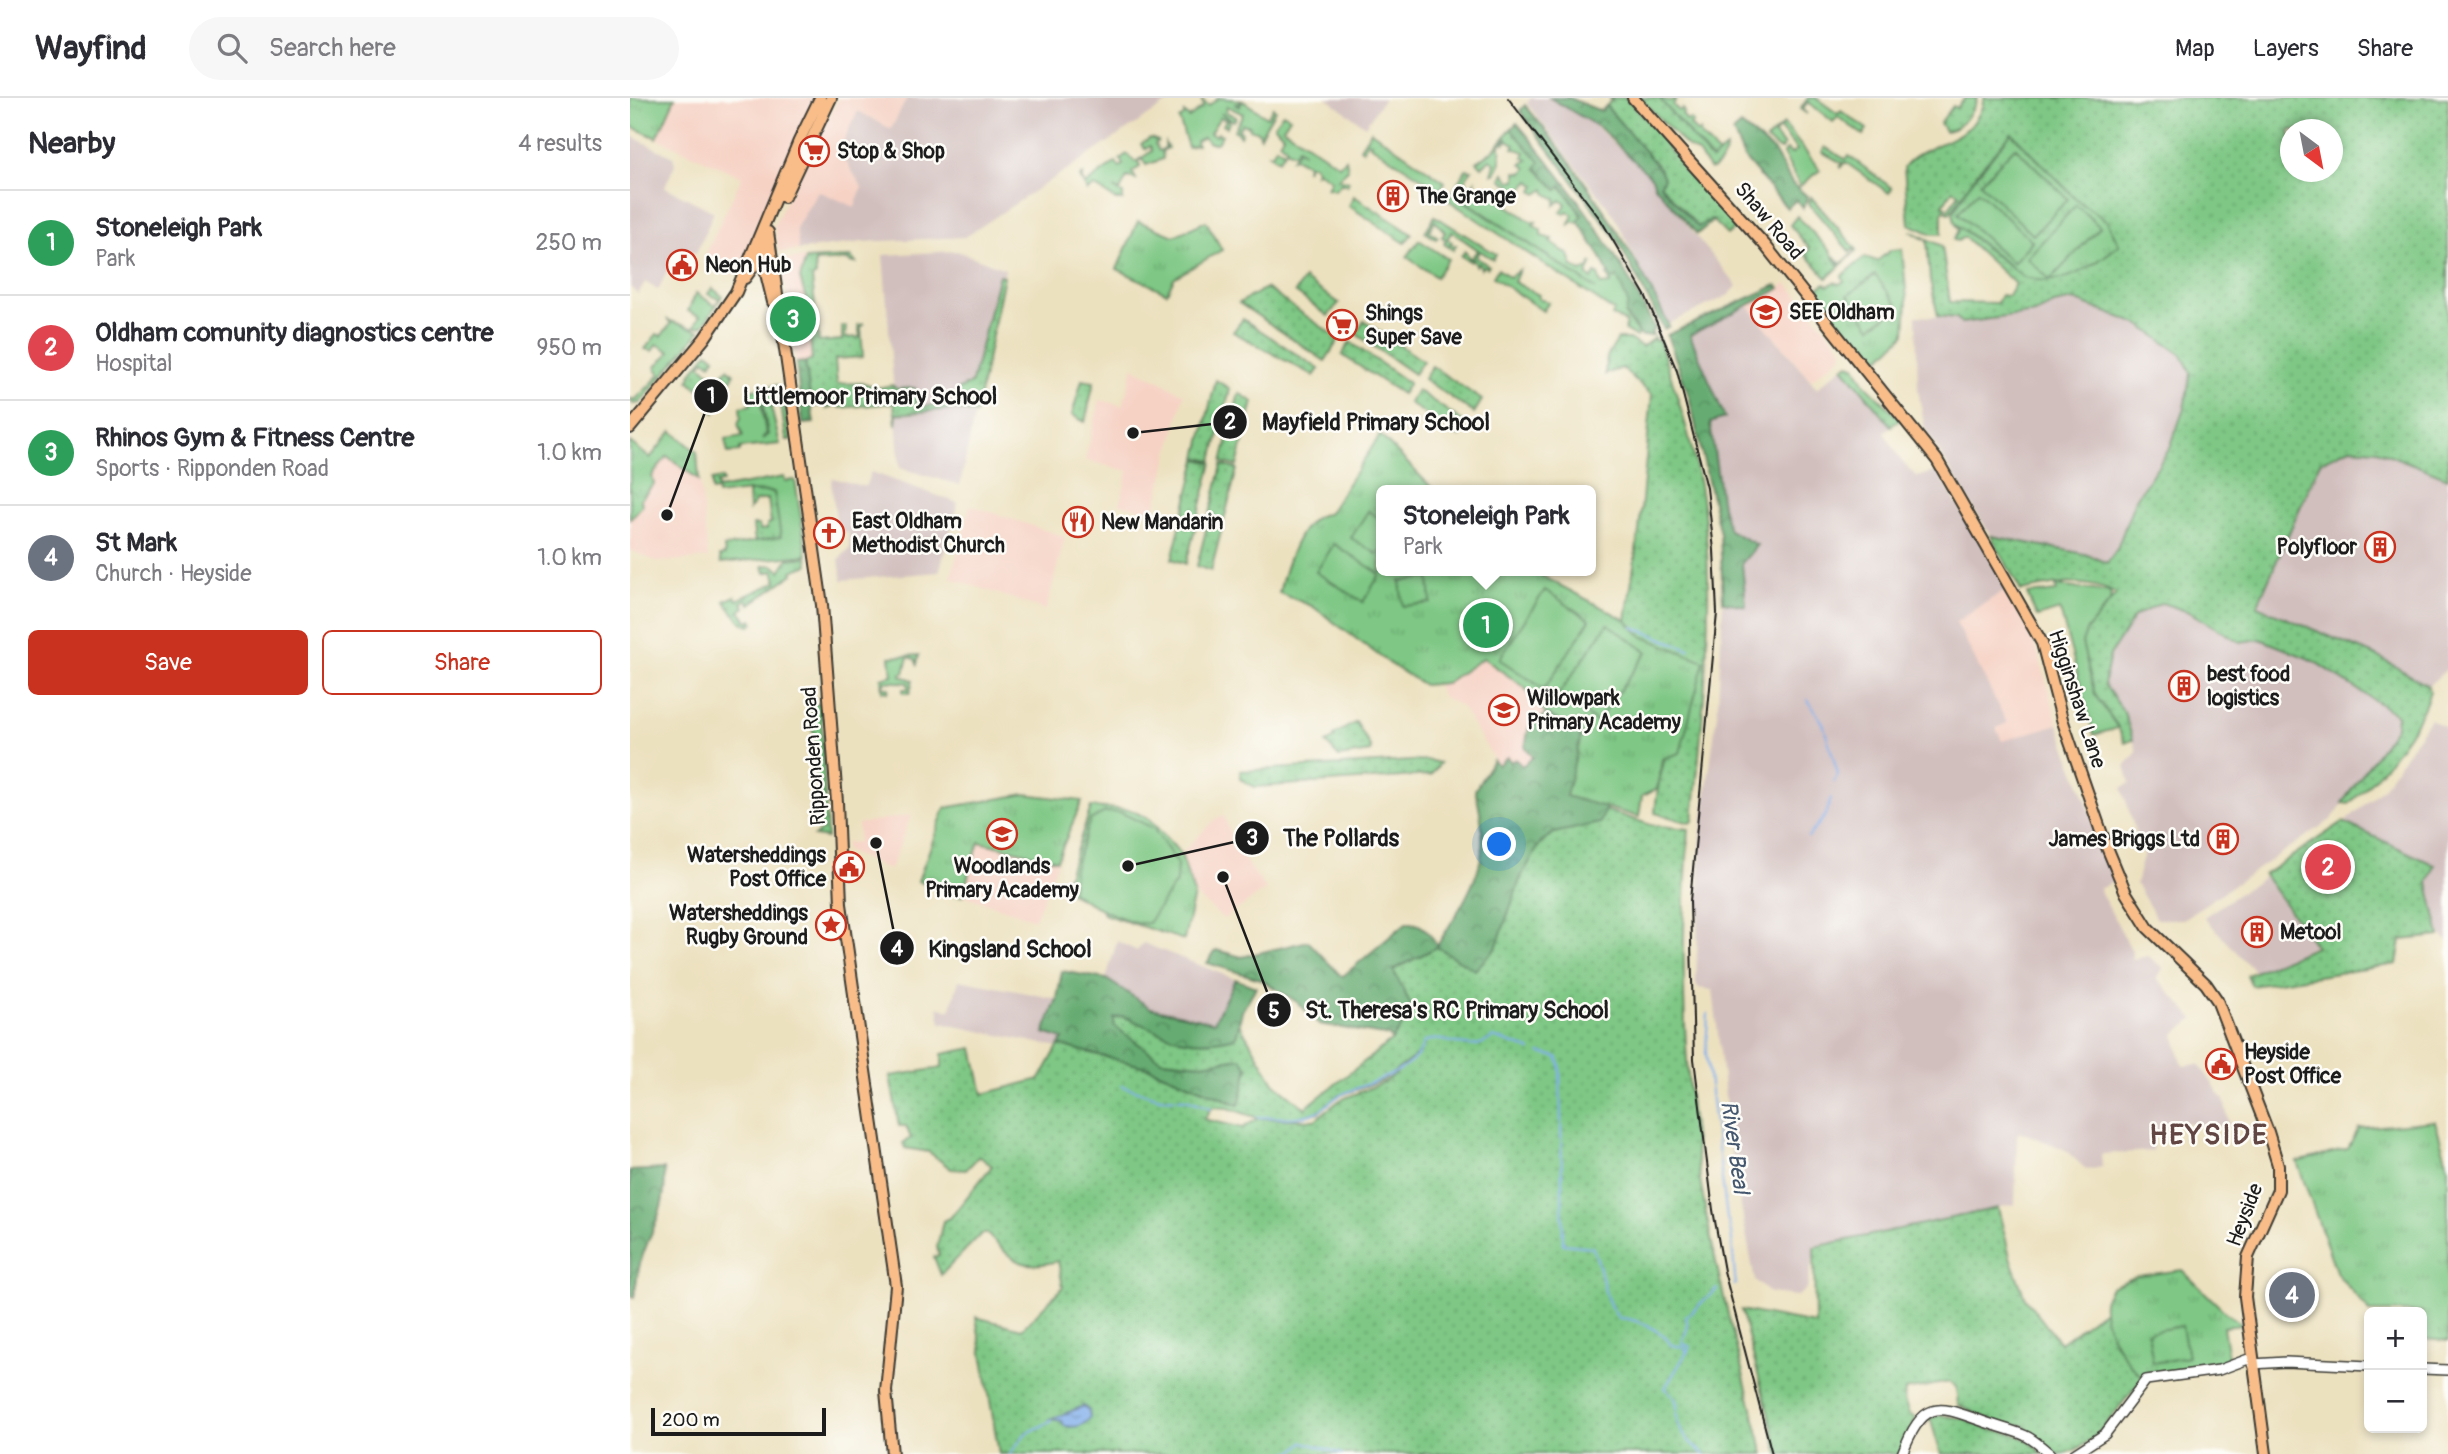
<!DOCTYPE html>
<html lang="en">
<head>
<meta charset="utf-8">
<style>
  body { margin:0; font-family:Pangolin,sans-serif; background:#f7f7f7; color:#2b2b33 }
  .controls { position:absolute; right:21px; bottom:21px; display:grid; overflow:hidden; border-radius:10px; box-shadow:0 4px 10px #0003 }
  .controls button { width:63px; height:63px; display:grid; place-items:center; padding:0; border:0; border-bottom:2px solid #e1e1e2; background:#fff; color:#2b2b33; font:35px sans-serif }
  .compass { position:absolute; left:1650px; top:21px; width:63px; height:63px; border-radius:50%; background:#fff; box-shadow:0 4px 10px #0003; rotate:148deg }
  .scale { position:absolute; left:21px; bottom:18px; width:175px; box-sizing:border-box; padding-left:7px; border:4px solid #1c1c1c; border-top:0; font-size:19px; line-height:24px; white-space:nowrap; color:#1c1c1c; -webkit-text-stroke:5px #fdfcf7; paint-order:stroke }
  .you { position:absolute; left:870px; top:747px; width:24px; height:24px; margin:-18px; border:5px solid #fff; border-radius:50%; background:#1a73e8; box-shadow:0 0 0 10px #1a73e833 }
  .badge { display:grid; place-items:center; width:46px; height:46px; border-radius:50%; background:#c8321e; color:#fff; font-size:23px; font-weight:700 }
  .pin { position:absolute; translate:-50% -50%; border:4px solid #fff; box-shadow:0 2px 7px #0006 }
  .popup { position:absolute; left:746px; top:387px; width:220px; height:91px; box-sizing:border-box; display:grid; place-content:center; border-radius:10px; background:#fff; filter:drop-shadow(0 2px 5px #0005); font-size:23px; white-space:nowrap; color:#7c7c81 }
  .popup b { font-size:26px; color:#2b2b33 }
  .popup::after { content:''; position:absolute; left:50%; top:100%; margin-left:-14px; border:14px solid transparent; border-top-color:#fff }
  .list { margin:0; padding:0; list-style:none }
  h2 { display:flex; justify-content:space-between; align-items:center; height:91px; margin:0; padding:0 28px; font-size:30px }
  h2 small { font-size:23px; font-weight:400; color:#7c7c81 }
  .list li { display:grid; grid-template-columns:46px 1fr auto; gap:21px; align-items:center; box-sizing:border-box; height:105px; padding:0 28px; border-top:2px solid #e1e1e2 }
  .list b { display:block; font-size:26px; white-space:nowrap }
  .list p { margin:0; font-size:23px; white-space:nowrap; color:#7c7c81 }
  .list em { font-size:23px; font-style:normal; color:#7c7c81 }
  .actions { display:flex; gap:14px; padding:21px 28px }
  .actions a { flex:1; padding:16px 0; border:2px solid #c8321e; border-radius:10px; text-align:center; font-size:24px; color:#c8321e }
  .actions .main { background:#c8321e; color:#fff }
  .icon { flex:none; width:38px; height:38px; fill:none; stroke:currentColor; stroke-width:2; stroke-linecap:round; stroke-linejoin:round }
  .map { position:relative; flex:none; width:1818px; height:1356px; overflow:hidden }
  header { display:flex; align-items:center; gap:42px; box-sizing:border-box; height:98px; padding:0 35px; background:#fff; border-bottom:2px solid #e1e1e2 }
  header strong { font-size:33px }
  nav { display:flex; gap:38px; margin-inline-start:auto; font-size:24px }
  .search { width:490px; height:63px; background:#f7f7f7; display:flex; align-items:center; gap:18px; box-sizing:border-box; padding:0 24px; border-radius:38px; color:#7c7c81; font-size:26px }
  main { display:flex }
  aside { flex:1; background:#fff }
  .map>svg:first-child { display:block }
</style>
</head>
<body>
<header>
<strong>Wayfind</strong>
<div class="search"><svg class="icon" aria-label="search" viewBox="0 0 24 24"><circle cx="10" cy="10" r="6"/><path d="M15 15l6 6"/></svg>Search here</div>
<nav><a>Map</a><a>Layers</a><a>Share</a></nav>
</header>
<main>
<aside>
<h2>Nearby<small>4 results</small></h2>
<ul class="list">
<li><span class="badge" style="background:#2e9e5b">1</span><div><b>Stoneleigh Park</b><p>Park</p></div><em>250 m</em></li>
<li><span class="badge" style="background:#e0444e">2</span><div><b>Oldham comunity diagnostics centre</b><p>Hospital</p></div><em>950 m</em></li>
<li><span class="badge" style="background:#2e9e5b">3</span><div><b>Rhinos Gym &amp; Fitness Centre</b><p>Sports · Ripponden Road</p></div><em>1.0 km</em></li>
<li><span class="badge" style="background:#6b7280">4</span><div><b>St Mark</b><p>Church · Heyside</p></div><em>1.0 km</em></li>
</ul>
<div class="actions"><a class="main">Save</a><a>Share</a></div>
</aside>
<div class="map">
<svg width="1818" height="1356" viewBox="0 0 1818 1356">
  <defs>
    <pattern id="grass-dots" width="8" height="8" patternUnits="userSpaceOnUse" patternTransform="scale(1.75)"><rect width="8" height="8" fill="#7ec784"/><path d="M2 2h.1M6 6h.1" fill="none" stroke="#6caa71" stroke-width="1.8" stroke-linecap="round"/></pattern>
    <pattern id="forest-crowns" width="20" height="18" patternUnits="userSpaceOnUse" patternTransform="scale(1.75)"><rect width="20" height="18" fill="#66ac72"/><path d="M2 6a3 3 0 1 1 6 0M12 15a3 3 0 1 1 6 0" fill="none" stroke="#538b5d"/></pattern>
    <pattern id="park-tufts" width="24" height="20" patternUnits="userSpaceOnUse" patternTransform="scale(1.75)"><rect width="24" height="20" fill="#7ec784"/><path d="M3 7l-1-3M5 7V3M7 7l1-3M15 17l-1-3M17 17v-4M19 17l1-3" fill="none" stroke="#6caa71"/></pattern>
    <pattern id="water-ripples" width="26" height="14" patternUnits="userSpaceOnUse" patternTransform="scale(1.75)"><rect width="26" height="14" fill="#81afeb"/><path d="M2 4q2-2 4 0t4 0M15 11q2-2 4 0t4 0" fill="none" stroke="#698ebe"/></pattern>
  </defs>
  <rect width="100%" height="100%" fill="#fdfcf7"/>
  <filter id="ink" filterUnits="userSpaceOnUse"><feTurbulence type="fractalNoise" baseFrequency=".0143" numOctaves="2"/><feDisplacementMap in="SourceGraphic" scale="14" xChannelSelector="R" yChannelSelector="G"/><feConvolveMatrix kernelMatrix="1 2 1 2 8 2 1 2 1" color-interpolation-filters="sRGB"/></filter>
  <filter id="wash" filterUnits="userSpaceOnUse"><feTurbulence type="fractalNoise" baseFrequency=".00686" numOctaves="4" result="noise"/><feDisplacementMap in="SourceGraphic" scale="28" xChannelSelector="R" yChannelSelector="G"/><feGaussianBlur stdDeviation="1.57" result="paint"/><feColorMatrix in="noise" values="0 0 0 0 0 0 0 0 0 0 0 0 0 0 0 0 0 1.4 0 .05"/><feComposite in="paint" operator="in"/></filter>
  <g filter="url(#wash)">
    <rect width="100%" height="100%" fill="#ece1bf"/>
    <path fill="#f6d2c4" d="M0 0H185L141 96 142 106 107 174 101 177 76 163 75 158 112 79 0 28Z
      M209 0H277L261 31 228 13 206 58 217 65 232 89 225 109 166 130 169 152 149 154 144 127Z
      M176 160 169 181 176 205 182 262 166 265 156 189 151 175 154 161Z
      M1157 185 1213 252 1212 257 1181 282 1118 208Z
      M503 269 554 296 524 414 490 406 498 373 455 362 470 302 493 308Z
      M42 333 67 354 78 460 28 464 0 452V344L20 360Z
      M340 407 435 439 416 512 321 480Z
      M1378 490 1408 555 1428 626 1372 644 1366 630 1376 625 1326 524Z
      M852 560 894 589 916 616 899 630 903 659 892 668 881 664 868 667 831 608 813 599 807 588 816 585Z
      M395 696 452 703 405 821 320 793 313 794 288 783 315 710Z
      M281 717 260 772 216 753 215 745 228 744V726Z
      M594 718 605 749 636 791 594 821 564 796 551 756 586 720Z"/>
    <path fill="#d1bfbe" d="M277 0H545L335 139 233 144 169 152 166 130 188 93 225 109 232 89 217 65 206 58 228 13 261 31Z
      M697 0H754L735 28Z
      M901 0H920L958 22 1022 80 1025 88 1107 188 1099 197 1038 226 984 117 897 5Z
      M3 39 43 59 45 66 35 89 84 114 66 155 48 151 28 192 15 184 8 196 0 189V40Z
      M327 153 375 171 330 387 270 370 253 157Z
      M1444 202 1510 227 1552 258 1561 275 1554 310 1540 350 1505 402 1487 451 1477 466 1455 456 1361 438 1295 330 1288 292 1286 218 1327 220 1405 215 1424 206Z
      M1118 208 1187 290 1213 269 1261 328 1254 334 1273 365 1287 379 1307 373 1378 490 1326 524 1377 625 1366 630 1372 643 1428 626 1485 783 1469 791 1502 853V862L1518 858 1533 870 1527 880 1564 921 1544 936 1553 968 1569 966 1594 1002 1600 1029 1550 1024 1523 1038V1053L1471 1056 1472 1069 1457 1072 1434 1051 1391 1034 1387 1036 1385 1106 1185 1149 1177 1191 1167 1198 1140 1195 1125 1183 1102 1060 1083 892 1068 890 1066 886 1071 735 1088 608 1093 504H1097L1091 397 1081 325 1094 319 1060 236Z
      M1720 350 1747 352 1818 380V570L1798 588 1729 550 1627 509 1690 364Z
      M241 374 328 405 309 474 212 482 209 461 220 450 218 434 208 435 201 384 203 380 235 389Z
      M1532 505 1559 514 1609 544 1630 541 1682 562 1767 617 1766 629 1702 721 1553 821H1527L1506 786 1514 754 1505 753 1501 745 1506 735 1492 690 1500 685 1495 668 1507 654 1494 614 1474 586 1480 557 1505 518Z
      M1800 621 1818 631V843L1811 837 1798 785 1805 767 1715 724 1753 690Z
      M1634 779 1684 848 1626 875 1574 819Z
      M487 843 507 853 513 845 605 881 585 924 521 910 476 881Z
      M329 882 427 901 414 935 434 942 428 949 311 925 308 909 320 913Z"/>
    <path fill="url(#grass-dots)" stroke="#4d7250" stroke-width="2" fill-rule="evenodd" d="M980 0H996L1029 35 1040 53 1060 68 1110 126 1097 137 1081 121 1068 129 1030 86 1034 80 1030 71 976 8 982 2Z
      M1010 0H1029L1081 62 1096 50C1097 58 1088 69 1080 72L1068 55 1055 47Z
      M1335 0H1347C1343 14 1331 32 1315 33L1310 25 1323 8 1327 10Z
      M1354 0H1818V380L1747 352 1720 350 1690 364 1627 508 1749 559 1798 588 1800 593C1789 631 1748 680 1719 706L1712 705 1766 629 1767 617 1682 562 1630 541 1610 544 1559 514 1532 505 1505 518 1480 557 1474 586 1494 614 1503 642 1495 645 1487 627 1465 597 1452 545 1456 533 1486 496C1457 479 1422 486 1391 493L1361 438 1455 456 1477 465 1487 451 1505 402 1540 350 1554 310 1561 275 1552 257 1510 227 1444 202 1424 206 1405 215 1331 225 1327 220 1308 218 1300 182 1297 143 1280 133 1312 148 1320 204 1367 205 1371 197 1378 198 1385 186 1334 139 1328 143 1324 142 1329 132 1325 125C1393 178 1410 210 1489 147L1477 123 1447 102 1382 35 1349 72 1320 115 1316 114 1329 96 1323 92 1313 107 1316 109 1312 115V136H1302L1279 126 1274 69C1295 41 1347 47 1354 0ZM1660 32H1702V74H1660Z
      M724 98 782 136 775 145 719 108Z
      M1167 118 1201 154 1209 169 1197 180 1176 156 1180 151 1160 127Z
      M221 159 226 165H220L219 162 185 164 186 177 182 180 189 244 212 242V228H216L215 240 230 239 228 227 235 226 231 229 233 259 205 261 207 286 234 285 248 290 262 287 267 291 285 290 286 309 329 305 328 292 342 284 369 177 374 178 346 316 322 311 267 316 266 327 264 305 210 310 209 307 197 311 199 307 181 309 175 264 182 262 177 205 170 180 176 161Z
      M674 181 709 205 698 218 665 194Z
      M636 190 709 241 695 263 609 205Z
      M613 221 689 271 684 278 603 234Z
      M734 223 793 263 784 276 726 236Z
      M1024 240 1025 243 1029 242C1048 300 1069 362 1075 423 1084 522 1072 624 1063 723L1060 725 1025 715C1029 657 1052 615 1074 563L1011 538 996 522 1009 433 1022 297 992 270 975 276 977 259 988 241H999L1012 249Z
      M720 244 779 285 772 296 712 257Z
      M78 254 85 260 81 266 75 262 70 267 93 286 98 280 93 276 98 270 104 276 85 315 80 311 85 304 59 283 61 276Z
      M1219 266 1225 268 1235 286 1270 321 1261 328 1213 269Z
      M802 268 852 302 844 315 794 281Z
      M452 282 464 284 455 324 442 317Z
      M586 282 600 291 582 363 567 359Z
      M787 292 837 326 830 339 779 305Z
      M609 295 623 304 607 368 592 364Z
      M567 361 582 365 556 466 542 461Z
      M592 367 607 371 581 473 567 468Z
      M118 394H145L151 439 125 444 123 427H129L130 432 137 431V426L141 425 138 401 126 403 119 412Z
      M177 459 178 467 162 473 163 476 120 506 117 501 112 505 115 509 110 513 118 524 122 522 124 525 120 528C111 526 100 512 95 503L105 498 107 502 147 484 143 473 135 475 133 468 143 467 150 473 158 461Z
      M184 606H191L197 740 184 738 193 732C186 721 189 709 183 698L191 692C185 680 187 670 180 658L189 652C183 641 184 630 177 618L184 613 181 608Z
      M726 624 741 650 740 654 709 659 696 645 705 640 704 637Z
      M798 662 810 665 801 677 625 689 610 681V673Z
      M975 712 1021 727 1059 731C1050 848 1052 970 1071 1087 1086 1178 1111 1267 1134 1356H369L346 1219 392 1231 433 1189 428 1163C390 1173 383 1162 357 1136H351L311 1177 304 1159 309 1157 307 1149 313 1123 321 1119 362 1068 349 1058 336 1072 321 1071 299 1054 275 1050 273 1045 281 1040 276 1028H269L260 978 312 970V956L343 950 353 996 410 981 429 947 520 970 608 1007 611 960 572 966 531 962 483 928 484 920 492 918 518 928 606 939 609 925 644 985 675 1010 762 942 783 911 763 872 807 848 827 862 866 850C877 819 893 753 921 737 934 729 955 728 970 725ZM791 954 755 984 710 1002 685 1022 629 1020H664L689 1014 708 998 753 982ZM583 1009 598 1010 628 1020 613 1030 574 1021Z
      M1713 724 1805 767 1798 785 1810 838 1771 842 1767 866 1622 888 1617 877 1686 849 1634 777Z
      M1368 1110 1381 1162 1395 1200 1430 1245 1476 1211 1484 1244 1514 1280C1489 1303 1465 1356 1427 1356L1392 1327 1370 1326 1328 1307 1326 1289 1320 1284 1275 1292 1274 1302 1279 1316 1286 1320 1270 1356H1149L1111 1212 1185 1226 1184 1149Z
      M1309 1317 1335 1321 1354 1330 1384 1336 1398 1342 1413 1356H1311L1300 1320Z"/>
    <path fill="url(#forest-crowns)" stroke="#416447" stroke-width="2" d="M920 0H939L971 13 976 8 1030 71 1034 80 1030 87 1068 129 1081 121 1084 122 1067 136 1025 88 1022 80 970 30Z
      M895 7C953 76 1001 147 1039 228L1034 231 987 142 890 13Z
      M887 25C942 90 988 154 1025 231L1021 233 1023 237 1011 238 995 216 972 161 948 123 952 117 932 88 928 93 906 69 881 31Z
      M1111 27 1143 52 1162 85 1178 99 1173 110 1166 102 1157 110 1114 60 1103 34Z
      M1147 187 1150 190 1144 194 1060 237 1095 320 1080 325 1092 408 1099 432 1127 447 1112 465 1116 508 1093 504 1090 436 1059 298 1037 237Z
      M175 264 184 325 173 326 166 265Z
      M916 616 952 635 936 698 976 709 970 725 924 735 911 744 891 779 866 850 845 872 807 849 763 872 783 911 762 942 759 938 689 926 667 904 630 881 577 865 586 852 612 859 678 843 712 879 776 825C791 823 801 836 807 848 843 788 865 764 845 692L863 662 868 667 877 659 881 664 885 661 892 668 903 659 895 649 899 629Z
      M432 873 476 881 521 910 584 924 605 881 626 889 612 913 606 939C555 952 537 936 492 918L484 920V928L531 962 572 966 611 960 618 970 609 1007 520 970 429 947 433 941 414 935 427 901Z
      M34 1071C39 1108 20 1132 10 1166 7 1177 6 1188 4 1199L0 1198V1073Z"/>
    <path fill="url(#park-tufts)" stroke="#4d7250" stroke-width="2" d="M0 0H45L27 40 0 28Z
      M1381 35 1447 102 1477 123 1489 147C1460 170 1433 191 1394 179L1325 125 1323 115 1339 87Z
      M508 123 544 138 576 123 592 152 544 180 537 195 487 171Z
      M1272 151 1277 202 1275 236 1249 261 1233 258 1185 199 1184 193 1195 185 1198 188 1204 184 1209 186 1214 183 1212 178 1235 159 1247 163 1261 152Z
      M42 333 67 354 69 382 37 358 22 378 24 386 11 401 12 408 0 421V344L20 360Z
      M750 337 804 392H751V473H903L996 522 1011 538 1074 563 1050 655 1032 661 1027 691 1012 698 1009 719 936 698 952 635 916 616 894 589 853 560 816 585 794 587 763 568 682 508 649 495C654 473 670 415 698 416Z
      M395 696 452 703 427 762 349 744 332 798 313 794 288 783 315 710Z
      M461 709 501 712 519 721 551 756 564 796 554 842 473 816 471 810 436 793 437 780Z
      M1805 1023 1818 1068V1243L1792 1241V1214H1740L1707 1176 1667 1064 1718 1051 1729 1030Z
      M1552 1172 1596 1215 1613 1227 1593 1229 1599 1264 1514 1280C1496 1266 1471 1228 1474 1204 1475 1199 1479 1193 1481 1189L1507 1178Z"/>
    <path fill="#7ec784" stroke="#4d7250" stroke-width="2" d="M589 0 611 2 608 7 604 6 609 9 613 3 637 19 643 9 645 12 630 38 629 34 619 31 620 28 612 26 608 32 612 34 610 38 604 32 613 16 597 8 596 14 606 19 604 23 591 15 600 23 597 29 593 27 596 22 590 19 580 35 586 38 588 35 592 37 587 45H579L574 39 566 43 567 47 558 49 549 21 555 17 553 14 559 20 573 9 572 2 578 8Z
      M1029 0 1040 3 1047 0 1043 7 1049 13 1052 11 1054 14 1052 16 1057 23 1060 21 1063 24 1060 27 1067 35 1070 33 1071 39 1089 56 1082 62Z
      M1178 0H1186L1208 16 1211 13 1237 31 1233 37 1208 19 1203 24 1178 4 1173 10 1177 16 1170 11Z
      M653 15 660 19 653 30 709 67 716 61 718 72 708 81 719 83 717 88 712 85 705 92 697 90 701 82 689 74 685 75 687 72 684 67H679L676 72 677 66 666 60 662 61 668 52 674 55 668 50 664 56 656 52 648 62 637 55 642 56 646 49 654 54 657 50 649 44 653 37 644 27Z
      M1154 26 1190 72 1170 88 1153 56 1157 52 1161 56 1167 52 1150 31 1144 36 1154 48 1150 52 1136 42Z
      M881 31 910 64 906 70 927 92 931 88 952 118 947 125 944 123 938 128 943 117 937 113 935 116 931 114 936 106 931 102 925 107 926 101 916 95 915 91 907 96 903 93 906 88 900 83 890 94 871 81 874 75 880 83 886 82V74L893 75 897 70 891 66 898 62 893 59 895 54 883 50 885 47 878 42 874 46 877 39 870 47 871 64 865 76H862L865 65 860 61 852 69 847 64 864 52Z
      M741 33 815 84 804 101 802 98 807 90 740 47 741 45 738 44 733 52 730 50Z
      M520 40 528 43 525 46 529 53 535 50V45L538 50 532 53 533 61 516 67 512 61 509 63 510 69 502 74 506 81 497 79 490 93 483 90 493 96V102H486L464 88 457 93 450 79 454 77 451 80 455 87 486 64 489 69 493 67 490 61 497 56 505 64 522 53 520 48 515 51 511 46Z
      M1195 49 1215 61 1219 58 1262 90 1259 95 1215 64 1210 70 1212 65 1192 54Z
      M1385 49 1438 101 1403 137 1350 85Z
      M836 71 842 72 836 80 837 89 840 91 845 83 847 95 854 91 900 123 906 124 903 127 911 132V138L922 141 920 144 939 157 943 169 951 173 959 170 962 164 957 177 962 181 965 175 968 176 971 187 981 186 977 177 979 176 982 182 987 179 998 205 995 217 1008 236 1006 239 995 232 996 224 982 218 984 213 818 102 822 95 966 191 823 94Z
      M1348 93 1402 143 1383 165 1328 115Z
      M1181 99 1227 152 1210 168 1204 158 1211 166 1226 153 1223 151 1220 154 1179 106Z
      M1446 107 1470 129 1420 182 1397 160Z
      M805 118 866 156 863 161 850 153 846 159 859 168 857 170 854 168 851 171 849 165 846 168 843 161 841 164 831 158 835 153 840 161 848 152 822 134 817 141 822 144 820 147H826L823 152 814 146 816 142 812 139 815 134 805 123 799 133 808 139 806 141 795 134Z
      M789 142 818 161 806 179 777 159Z
      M868 171 880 179 889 172 884 184 909 197 908 200 919 204 913 213 863 179Z
      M1245 177 1269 209 1241 229 1218 197Z
      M82 190 92 198 73 228 64 229 70 218 58 213 66 195 86 208 89 201 78 196Z
      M38 222 70 233 10 305 3 306 0 301H6C16 290 21 287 30 276L25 269 40 254 27 246 22 253 15 251 27 236 31 238 41 226Z
      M147 287 149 303 131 306 136 336 132 341 138 337 133 307 155 304 161 342H156L151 306 141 309 150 346 110 350V353L98 355 95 341 113 338 108 326 111 319 110 309 121 307 118 292Z
      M154 379 155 383 165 382 177 457 91 465 90 458 95 457 94 449 151 439 144 394 119 393 88 397 87 392 82 393V382L92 380 93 384 87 385 88 391Z
      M738 413 751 421V451L747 456 721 440Z
      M704 446 750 476 733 504 686 474Z
      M799 480 801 505 773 508 770 483Z
      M1426 488 1481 494 1480 504 1456 533 1452 545 1465 597 1488 630 1464 637 1430 512 1407 519 1397 496 1427 493Z
      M915 492 960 522 914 591 869 561Z
      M978 526 1017 554 967 624 928 597Z
      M289 557 287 566 285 561 278 559 274 575H271V578L283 582 280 595H273V591H278V585L254 583 253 589 259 590 258 594 252 593 251 580 262 577 260 559Z
      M475 714 492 715 523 730 547 765 546 784 518 825C503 828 453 804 442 793L444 770 460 722Z
      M1552 1228 1558 1259 1523 1265 1518 1234Z"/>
    <path fill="url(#water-ripples)" stroke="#4e6684" stroke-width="2" d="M454 1308 459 1313 460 1320C453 1329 445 1330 434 1328L432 1323 421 1321Z"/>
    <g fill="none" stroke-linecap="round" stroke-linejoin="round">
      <path stroke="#81afeb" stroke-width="2" d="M877 473 888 476
        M1003 529 1059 551
        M1178 602 1193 625 1208 676 1204 684
        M1178 739 1196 717 1201 700
        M1078 915 1076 955 1097 1120C1105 1141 1102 1163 1106 1186L1104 1187
        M910 955 927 959 930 966 933 1146 962 1149C975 1172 970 1200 989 1220 1005 1220 1034 1233 1041 1247L1054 1249 1057 1255
        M492 988 530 1000 556 1001 581 1010
        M627 1019C647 1019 668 1022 687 1014 695 1011 701 1002 709 998 734 984 785 977 794 944 819 934 837 960 863 939L901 952
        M380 1356 395 1336 422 1323
        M653 1356 665 1352 674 1344 712 1356
        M1074 1356C1064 1348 1052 1339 1048 1325 1043 1306 1055 1308 1035 1290L1060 1249 1052 1245 1058 1228 1056 1219 1087 1191"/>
    </g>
  </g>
  <g filter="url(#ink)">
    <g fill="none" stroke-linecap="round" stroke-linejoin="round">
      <g stroke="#3b3a34" stroke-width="12">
        <path id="minor" d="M1622 1266 1656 1264 1739 1268
          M1792 1271 1818 1272
          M1272 1356C1296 1293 1313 1311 1364 1327 1394 1337 1395 1334 1420 1356
          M1444 1356 1475 1336 1516 1282 1589 1272 1621 1260"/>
      </g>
      <g stroke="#3b3a34" stroke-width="14">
        <path id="major" d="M1003 0 1134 146 1307 362 1412 545 1432 621 1474 742 1496 795 1518 830 1576 886 1587 902 1638 1034 1648 1067V1092L1618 1159 1615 1199 1636 1356
          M154 99 201 0
          M138 134 192 507 207 704 211 806 266 1188 256 1293 262 1356
          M131 155 143 204 148 209
          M115 180 128 162 135 139
          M0 330 74 241 106 194 169 43 190 0"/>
      </g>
      <use href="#minor" stroke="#fff" stroke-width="9"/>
      <use href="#major" stroke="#f8bd89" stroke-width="10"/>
      <path stroke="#1c1c1c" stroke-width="2" d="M878 0 971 122 1016 199 1047 273 1077 390 1084 452 1087 515 1060 803 1064 961 1083 1112 1094 1173 1142 1356"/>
    </g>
  </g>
  <defs>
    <g id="supermarket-ring" transform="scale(1.575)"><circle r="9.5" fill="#fdfcf7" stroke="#c8321e" stroke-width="1.5"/><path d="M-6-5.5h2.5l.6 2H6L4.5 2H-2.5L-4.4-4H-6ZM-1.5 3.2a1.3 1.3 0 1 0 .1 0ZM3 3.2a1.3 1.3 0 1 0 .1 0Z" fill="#c8321e"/></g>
    <g id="building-ring" transform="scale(1.575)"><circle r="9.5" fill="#fdfcf7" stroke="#c8321e" stroke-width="1.5"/><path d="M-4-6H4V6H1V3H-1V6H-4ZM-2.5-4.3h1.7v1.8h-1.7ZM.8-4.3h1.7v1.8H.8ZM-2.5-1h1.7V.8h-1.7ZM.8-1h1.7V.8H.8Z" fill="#c8321e"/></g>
    <g id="civic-ring" transform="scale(1.575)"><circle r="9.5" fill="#fdfcf7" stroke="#c8321e" stroke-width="1.5"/><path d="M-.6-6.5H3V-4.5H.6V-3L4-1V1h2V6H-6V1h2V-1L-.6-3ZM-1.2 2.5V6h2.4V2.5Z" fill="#c8321e"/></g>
    <g id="school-ring" transform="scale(1.575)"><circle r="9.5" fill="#fdfcf7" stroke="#c8321e" stroke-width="1.5"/><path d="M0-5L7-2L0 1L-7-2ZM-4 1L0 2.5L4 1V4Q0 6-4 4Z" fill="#c8321e"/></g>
    <g id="restaurant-ring" transform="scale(1.575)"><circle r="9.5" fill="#fdfcf7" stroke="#c8321e" stroke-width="1.5"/><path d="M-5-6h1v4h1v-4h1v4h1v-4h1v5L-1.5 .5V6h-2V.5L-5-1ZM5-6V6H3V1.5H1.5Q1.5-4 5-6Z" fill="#c8321e"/></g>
    <g id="church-ring" transform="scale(1.575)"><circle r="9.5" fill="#fdfcf7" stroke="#c8321e" stroke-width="1.5"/><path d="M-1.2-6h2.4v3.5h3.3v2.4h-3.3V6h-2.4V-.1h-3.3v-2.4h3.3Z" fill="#c8321e"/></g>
    <g id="sight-ring" transform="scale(1.575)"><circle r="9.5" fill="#fdfcf7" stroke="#c8321e" stroke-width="1.5"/><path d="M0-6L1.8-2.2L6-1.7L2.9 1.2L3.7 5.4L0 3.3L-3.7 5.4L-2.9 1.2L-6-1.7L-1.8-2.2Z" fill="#c8321e"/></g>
  </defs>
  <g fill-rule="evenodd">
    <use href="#supermarket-ring" x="184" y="53"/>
    <use href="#building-ring" x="763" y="98"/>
    <use href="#civic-ring" x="52" y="167"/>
    <use href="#school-ring" x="1136" y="214"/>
    <use href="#supermarket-ring" x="712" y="227"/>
    <use href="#restaurant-ring" x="448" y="424"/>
    <use href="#church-ring" x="199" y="435"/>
    <use href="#building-ring" x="1750" y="449"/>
    <use href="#building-ring" x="1554" y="588"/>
    <use href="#school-ring" x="874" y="612"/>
    <use href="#school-ring" x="372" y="736"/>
    <use href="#building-ring" x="1593" y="741"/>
    <use href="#civic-ring" x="219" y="769"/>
    <use href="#sight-ring" x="201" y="827"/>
    <use href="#building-ring" x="1627" y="834"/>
    <use href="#civic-ring" x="1591" y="966"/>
  </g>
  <g text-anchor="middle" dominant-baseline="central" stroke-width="5" stroke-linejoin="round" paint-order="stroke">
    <g font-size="21" font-weight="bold" fill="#1c1c1c" stroke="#fdfcf7" text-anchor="start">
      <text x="207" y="53">Stop &amp; Shop</text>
      <text x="786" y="98">The Grange</text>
      <text x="75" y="167">Neon Hub</text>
      <text x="1159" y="214">SEE Oldham</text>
      <text x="735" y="215">Shings<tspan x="735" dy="24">Super Save</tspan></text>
      <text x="222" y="423">East Oldham<tspan x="222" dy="24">Methodist Church</tspan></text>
      <text x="471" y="424">New Mandarin</text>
      <text x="1727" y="449" text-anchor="end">Polyfloor</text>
      <text x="1577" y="576">best food<tspan x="1577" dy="24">logistics</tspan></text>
      <text x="897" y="600">Willowpark<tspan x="897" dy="24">Primary Academy</tspan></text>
      <text x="1570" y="741" text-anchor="end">James Briggs Ltd</text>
      <text x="196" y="757" text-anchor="end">Watersheddings<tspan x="196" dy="24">Post Office</tspan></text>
      <text x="372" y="768" text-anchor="middle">Woodlands<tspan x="372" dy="24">Primary Academy</tspan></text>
      <text x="178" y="815" text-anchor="end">Watersheddings<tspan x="178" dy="24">Rugby Ground</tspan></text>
      <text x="1650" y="834">Metool</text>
      <text x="1614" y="954">Heyside<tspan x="1614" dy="24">Post Office</tspan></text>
    </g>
    <g font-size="21" fill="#1c1c1c" stroke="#fdfcf7">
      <text transform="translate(1139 123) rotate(50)">Shaw Road</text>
      <text transform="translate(1447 601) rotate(72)">Higginshaw Lane</text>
      <text transform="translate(184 658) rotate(-94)">Ripponden Road</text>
      <text transform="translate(1615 1117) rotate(-69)">Heyside</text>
    </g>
    <g font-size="23" font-style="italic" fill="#44576f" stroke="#fdfcf7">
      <text transform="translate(1105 1049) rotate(82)">River Beal</text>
    </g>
    <g font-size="28" font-weight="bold" letter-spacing="2" fill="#624643" stroke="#fdfcf7">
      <text x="1579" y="1037">HEYSIDE</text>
    </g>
  </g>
  <path fill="none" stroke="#1c1c1c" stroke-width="2.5" d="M37 417L81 298M503 335L600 324M498 768L622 740M246 745L267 850M593 779L644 912"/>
  <g fill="#1c1c1c" stroke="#fdfcf7" stroke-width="2.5">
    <circle cx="37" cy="417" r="7"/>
    <circle cx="503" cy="335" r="7"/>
    <circle cx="498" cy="768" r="7"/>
    <circle cx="246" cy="745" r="7"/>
    <circle cx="593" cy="779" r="7"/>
    <circle cx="81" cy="298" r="18"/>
    <circle cx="600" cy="324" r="18"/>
    <circle cx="622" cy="740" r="18"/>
    <circle cx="267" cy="850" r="18"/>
    <circle cx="644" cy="912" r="18"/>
  </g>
  <g font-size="21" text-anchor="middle" font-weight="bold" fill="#fff">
    <text x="81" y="305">1</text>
    <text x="600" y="331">2</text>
    <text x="622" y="747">3</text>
    <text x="267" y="858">4</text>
    <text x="644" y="920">5</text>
  </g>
  <g font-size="23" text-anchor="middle" font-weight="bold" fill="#1c1c1c" stroke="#fdfcf7" stroke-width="5" stroke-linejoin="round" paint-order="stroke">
    <text x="240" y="306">Littlemoor Primary School</text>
    <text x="746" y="332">Mayfield Primary School</text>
    <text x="711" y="748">The Pollards</text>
    <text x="380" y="859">Kingsland School</text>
    <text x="827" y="920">St. Theresa's RC Primary School</text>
  </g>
</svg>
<div class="controls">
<button>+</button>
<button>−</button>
</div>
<svg class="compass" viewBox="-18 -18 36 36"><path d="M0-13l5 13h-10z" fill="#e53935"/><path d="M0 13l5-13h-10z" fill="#7c7c81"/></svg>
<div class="scale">200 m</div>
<div class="you"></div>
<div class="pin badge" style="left:856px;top:527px;background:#2e9e5b">1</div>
<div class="popup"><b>Stoneleigh Park</b>Park</div>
<div class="pin badge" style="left:1698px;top:769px;background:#e0444e">2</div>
<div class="pin badge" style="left:163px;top:221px;background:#2e9e5b">3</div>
<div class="pin badge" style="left:1662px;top:1197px;background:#6b7280">4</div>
</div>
</main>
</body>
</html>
